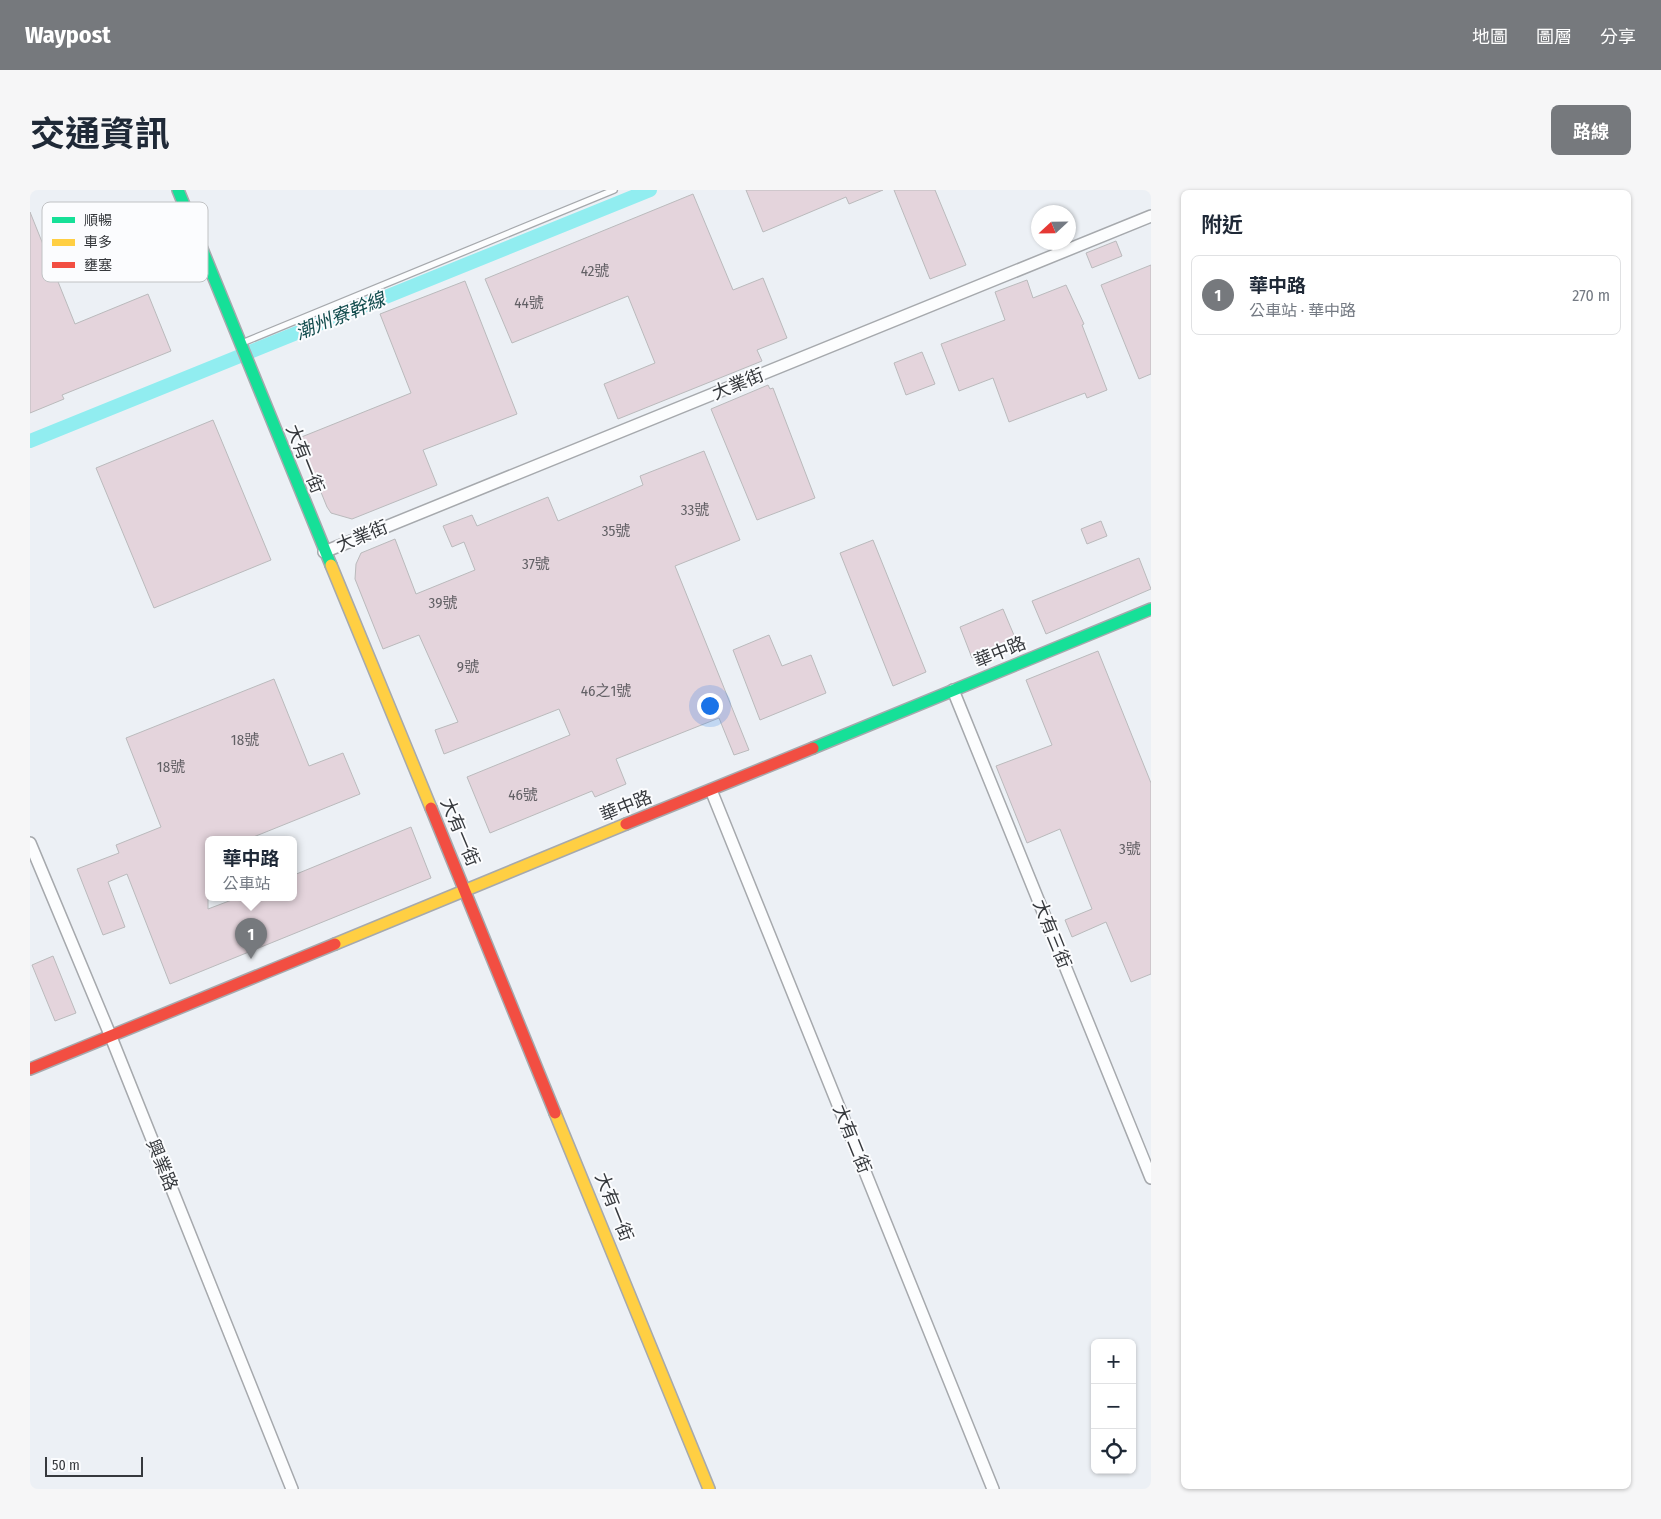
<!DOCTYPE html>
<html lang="zh-TW">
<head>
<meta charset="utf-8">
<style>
  body { margin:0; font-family:"Fira Sans Condensed","Noto Sans TC",sans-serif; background:#f6f6f7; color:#1f2937 }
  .controls { position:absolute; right:15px; bottom:15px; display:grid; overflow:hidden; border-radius:8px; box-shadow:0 1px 4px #0004 }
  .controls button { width:45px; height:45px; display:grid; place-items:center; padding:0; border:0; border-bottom:1px solid #e0e1e3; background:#fff; color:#1f2937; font:25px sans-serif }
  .compass { position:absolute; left:1001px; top:15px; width:45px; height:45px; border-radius:50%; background:#fff; box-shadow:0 1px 4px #0004; rotate:248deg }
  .scale { position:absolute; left:15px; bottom:12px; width:98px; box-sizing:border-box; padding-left:5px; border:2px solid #36393d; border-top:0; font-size:14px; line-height:18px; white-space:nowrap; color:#36393d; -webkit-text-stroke:4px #fbfcfe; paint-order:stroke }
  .you { position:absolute; left:679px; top:515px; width:18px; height:18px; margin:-12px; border:4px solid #fff; border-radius:50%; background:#1a73e8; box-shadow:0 0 0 8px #1a73e833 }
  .badge { display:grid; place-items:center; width:32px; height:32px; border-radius:50%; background:#76797d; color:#fff; font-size:16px; font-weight:700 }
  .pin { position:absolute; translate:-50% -41px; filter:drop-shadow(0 1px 2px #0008) }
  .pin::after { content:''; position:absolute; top:26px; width:18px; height:15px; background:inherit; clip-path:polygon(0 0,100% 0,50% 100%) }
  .popup { position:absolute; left:175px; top:646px; width:92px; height:65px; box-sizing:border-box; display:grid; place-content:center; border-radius:8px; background:#fff; filter:drop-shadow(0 1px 4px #0005); font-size:16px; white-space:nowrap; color:#747a83 }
  .popup b { font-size:19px; color:#1f2937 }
  .popup::after { content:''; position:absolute; left:50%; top:100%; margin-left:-10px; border:10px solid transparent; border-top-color:#fff }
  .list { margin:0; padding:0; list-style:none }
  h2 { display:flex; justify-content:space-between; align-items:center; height:65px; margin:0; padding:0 20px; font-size:21px }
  h2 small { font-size:16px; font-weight:400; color:#747a83 }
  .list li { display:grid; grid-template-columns:32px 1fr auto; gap:15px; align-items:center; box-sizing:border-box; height:80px; margin:0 10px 10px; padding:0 10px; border:1px solid #e0e1e3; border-radius:8px }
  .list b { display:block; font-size:19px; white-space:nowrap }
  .list p { margin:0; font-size:16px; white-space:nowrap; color:#747a83 }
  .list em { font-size:16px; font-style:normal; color:#747a83 }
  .icon { flex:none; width:28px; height:28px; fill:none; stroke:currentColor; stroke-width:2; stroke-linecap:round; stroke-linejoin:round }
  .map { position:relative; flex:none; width:1121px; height:1299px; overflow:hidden; border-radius:8px }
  header { display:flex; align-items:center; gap:30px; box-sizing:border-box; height:70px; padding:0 25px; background:#76797d; color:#fff }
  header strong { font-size:24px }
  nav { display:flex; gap:28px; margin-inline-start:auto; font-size:18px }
  .intro { display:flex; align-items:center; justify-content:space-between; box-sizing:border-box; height:120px; padding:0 30px }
  h1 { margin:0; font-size:35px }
  .button { padding:12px 22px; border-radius:8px; background:#76797d; color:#fff; font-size:18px; font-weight:700 }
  main { display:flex; gap:30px; padding:0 30px }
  aside { flex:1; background:#fff; border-radius:8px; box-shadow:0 1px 4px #0004 }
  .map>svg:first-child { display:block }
</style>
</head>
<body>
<header>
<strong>Waypost</strong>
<nav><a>地圖</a><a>圖層</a><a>分享</a></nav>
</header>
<div class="intro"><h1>交通資訊</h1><a class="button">路線</a></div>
<main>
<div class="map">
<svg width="1121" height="1299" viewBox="0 0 1121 1299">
  <rect width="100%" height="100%" fill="#ecf0f5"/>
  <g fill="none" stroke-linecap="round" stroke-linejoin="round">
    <path stroke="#91edf0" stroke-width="14" d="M0 251 620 0"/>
  </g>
  <path fill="#e4d4dc" stroke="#bababc" d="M716 0H853L819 14 816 7 733 42Z
    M864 0H905L936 75 900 89Z
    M663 4 703 100 733 88 757 148 727 160 732 171 588 229 574 194 625 173 598 106 482 153 455 89Z
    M0 22 45 134 118 104 141 161 32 205 34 209 0 223Z
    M1086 51 1092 66 1062 78 1056 63Z
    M1121 75V184L1109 189 1071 95Z
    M997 90 1003 108 1036 95 1054 134 1052 135 1077 200 1057 208 1055 203 979 232 963 188 929 201 911 154 975 130 965 102Z
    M435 91 487 224 393 260 407 295 322 329 301 323 297 317 269 248 381 203 350 124Z
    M892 162 905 194 876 205 864 173Z
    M738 195 740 199 743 198 785 308 727 330 681 219Z
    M183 230 241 370 124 418 66 278Z
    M674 261 710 350 645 376 719 560 704 565 689 528 586 569 596 594 565 607 562 601 460 643 437 587 540 545 529 519 414 564 405 540 428 532 389 445 353 459 325 389 326 374 331 363 365 349 386 404 445 380 434 352 422 357 413 336 442 325 447 336 518 307 528 331 613 295 610 286Z
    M1071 331 1077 346 1057 354 1051 339Z
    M843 350 896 482 863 496 810 363Z
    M1109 368 1121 399 1016 444 1002 411Z
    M973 419 986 450 942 468 930 437Z
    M739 445 752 476 781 465 796 503 730 530 703 460Z
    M1068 461 1121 593V784L1101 792 1076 732 1042 747 1035 730 1062 719 1030 639 997 653 966 576 1022 555 996 490Z
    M244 489 279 576 313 563 330 604 216 650H178V719L207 708H264V685L381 637 401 688 140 794 97 684 78 692 95 737 73 745 47 679 89 663 86 655 131 637 96 548Z
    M23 766 46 823 25 831 2 775Z"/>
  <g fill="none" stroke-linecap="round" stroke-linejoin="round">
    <g stroke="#a6a9ad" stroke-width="8">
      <path id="lane" d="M212 153 584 0"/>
    </g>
    <g stroke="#a6a9ad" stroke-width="14">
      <path id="street" d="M294 362 1121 26
        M923 500 1121 988
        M681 600 963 1299
        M0 653 81 847 262 1299"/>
    </g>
    <g stroke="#a6a9ad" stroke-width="14">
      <path id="fast" d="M148 0 301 375
        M783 558 1121 419"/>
    </g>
    <g stroke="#a6a9ad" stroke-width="14">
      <path id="slow" d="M301 375 401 618
        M305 754 596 634
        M525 923 679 1299"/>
    </g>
    <g stroke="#a6a9ad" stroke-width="14">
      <path id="jam" d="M401 618 525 923
        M596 634 783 558
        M0 879 305 754"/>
    </g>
    <use href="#lane" stroke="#fcfdfe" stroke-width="5.5"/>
    <use href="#street" stroke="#fcfdfe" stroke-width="11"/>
    <use href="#fast" stroke="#16e098" stroke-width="11"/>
    <use href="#slow" stroke="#ffcf43" stroke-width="11"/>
    <use href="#jam" stroke="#f24e42" stroke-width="11"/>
  </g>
  <g text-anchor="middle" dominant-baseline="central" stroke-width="4" stroke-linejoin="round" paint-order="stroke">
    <g font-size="15" fill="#626065">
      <text x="565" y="81">42號</text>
      <text x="499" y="113">44號</text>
      <text x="665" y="320">33號</text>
      <text x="586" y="341">35號</text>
      <text x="506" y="374">37號</text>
      <text x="413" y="413">39號</text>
      <text x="438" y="477">9號</text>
      <text x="576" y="501">46之1號</text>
      <text x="215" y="550">18號</text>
      <text x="141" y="577">18號</text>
      <text x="493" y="605">46號</text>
      <text x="1100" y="659">3號</text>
    </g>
    <g font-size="18" fill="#36393d" stroke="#fbfcfe">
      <text transform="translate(708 194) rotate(-22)">大業街</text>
      <text transform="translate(275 269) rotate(68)">大有一街</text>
      <text transform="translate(332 346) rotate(-22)">大業街</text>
      <text transform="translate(970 462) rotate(-22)">華中路</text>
      <text transform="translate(596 616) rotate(-22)">華中路</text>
      <text transform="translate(430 642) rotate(67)">大有一街</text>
      <text transform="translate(1022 744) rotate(68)">大有三街</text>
      <text transform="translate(822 949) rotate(68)">大有二街</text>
      <text transform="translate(132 975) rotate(68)">興業路</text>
      <text transform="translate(584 1017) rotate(68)">大有一街</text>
    </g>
    <g font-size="19" font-style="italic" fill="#134d4e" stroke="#fbfcfe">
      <text transform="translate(310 126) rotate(-22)">潮州寮幹線</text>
    </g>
  </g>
  <rect x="12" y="12" width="166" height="80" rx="8" fill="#fbfcfe" stroke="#c0c2c4" stroke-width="1"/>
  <rect x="22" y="27" width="23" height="6" fill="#16e098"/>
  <rect x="22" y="49" width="23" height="7" fill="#ffcf43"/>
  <rect x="22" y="72" width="23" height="6" fill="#f24e42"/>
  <g font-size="14" fill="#36393d">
    <text x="54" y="35">順暢</text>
    <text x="54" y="57">車多</text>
    <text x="54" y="80">壅塞</text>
  </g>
</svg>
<div class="controls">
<button>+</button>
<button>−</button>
<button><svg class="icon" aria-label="locate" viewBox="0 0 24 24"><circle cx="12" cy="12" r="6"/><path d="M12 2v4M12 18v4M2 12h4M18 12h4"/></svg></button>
</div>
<svg class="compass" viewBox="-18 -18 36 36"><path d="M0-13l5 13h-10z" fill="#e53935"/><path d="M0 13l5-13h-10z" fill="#747a83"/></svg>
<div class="scale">50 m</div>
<div class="you"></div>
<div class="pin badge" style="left:221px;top:769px">1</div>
<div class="popup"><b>華中路</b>公車站</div>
</div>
<aside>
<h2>附近<small></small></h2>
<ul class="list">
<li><span class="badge">1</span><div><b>華中路</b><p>公車站 · 華中路</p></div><em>270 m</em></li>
</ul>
</aside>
</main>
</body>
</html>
